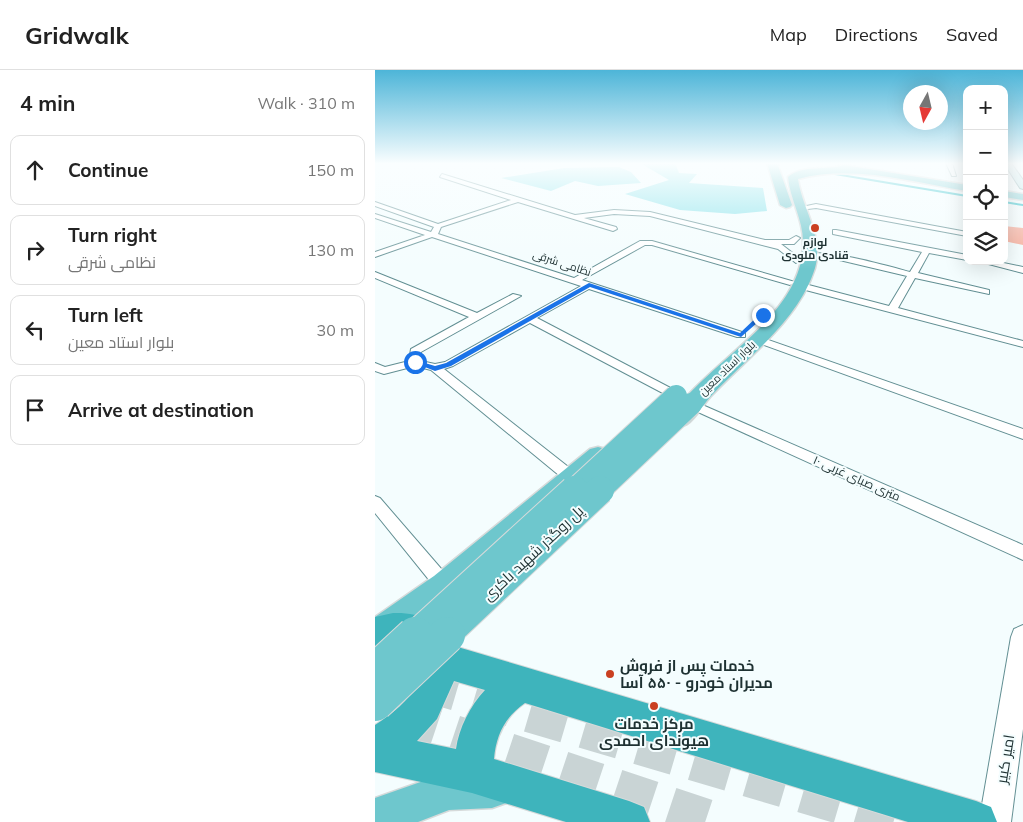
<!DOCTYPE html>
<html lang="en">
<head>
<meta charset="utf-8">
<style>
  body { margin:0; font-family:Mulish,Cairo,sans-serif; background:#f2f2f2; color:#222 }
  .controls { position:absolute; right:15px; top:15px; display:grid; overflow:hidden; border-radius:10px; box-shadow:0 5px 20px #0002 }
  .controls button { width:45px; height:45px; display:grid; place-items:center; padding:0; border:0; border-bottom:1px solid #e0e0e0; background:#fff; color:#222; font:25px sans-serif }
  .compass { position:absolute; left:528px; top:15px; width:45px; height:45px; border-radius:50%; background:#fff; box-shadow:0 5px 20px #0002; rotate:188deg }
  .stop { position:absolute; width:15px; height:15px; margin:-11px; border:4px solid #1a73e8; border-radius:50%; background:#fff }
  .stop.end { background:#1a73e8; border-color:#fff; box-shadow:0 1px 5px #0008 }
  .list { margin:0; padding:0; list-style:none }
  h2 { display:flex; justify-content:space-between; align-items:center; height:65px; margin:0; padding:0 20px; font-size:21px }
  h2 small { font-size:16px; font-weight:400; color:#767676 }
  .list li { display:grid; grid-template-columns:32px 1fr auto; gap:15px; align-items:center; box-sizing:border-box; height:70px; margin:0 10px 10px; padding:0 10px; border:1px solid #e0e0e0; border-radius:10px }
  .list b { display:block; font-size:19px; white-space:nowrap }
  .list p { margin:0; font-size:16px; white-space:nowrap; color:#767676 }
  .list em { font-size:16px; font-style:normal; color:#767676 }
  .icon { flex:none; width:28px; height:28px; fill:none; stroke:currentColor; stroke-width:2; stroke-linecap:round; stroke-linejoin:round }
  .map { position:relative; flex:none; width:648px; height:752px; overflow:hidden }
  header { display:flex; align-items:center; gap:30px; box-sizing:border-box; height:70px; padding:0 25px; background:#fff; border-bottom:1px solid #e0e0e0 }
  header strong { font-size:24px }
  nav { display:flex; gap:28px; margin-inline-start:auto; font-size:18px }
  main { display:flex }
  aside { flex:1; background:#fff }
  .map>svg:first-child { display:block }
</style>
</head>
<body>
<header>
<strong>Gridwalk</strong>
<nav><a>Map</a><a>Directions</a><a>Saved</a></nav>
</header>
<main>
<aside>
<h2>4 min<small>Walk · 310 m</small></h2>
<ul class="list">
<li><svg class="icon" aria-label="ahead" viewBox="0 0 24 24"><path d="M12 20V5M6 11l6-6 6 6"/></svg><div><b>Continue</b></div><em>150 m</em></li>
<li><svg class="icon" aria-label="right" viewBox="0 0 24 24"><path d="M7 20v-9h11M14 6l5 5-5 5"/></svg><div><b>Turn right</b><p>نظامی شرقی</p></div><em>130 m</em></li>
<li><svg class="icon" aria-label="left" viewBox="0 0 24 24"><path d="M17 20v-9H6M10 6l-5 5 5 5"/></svg><div><b>Turn left</b><p>بلوار استاد معین</p></div><em>30 m</em></li>
<li><svg class="icon" aria-label="arrive" viewBox="0 0 24 24"><path d="M6 21V4h12l-3 4 3 4H6"/></svg><div><b>Arrive at destination</b></div></li>
</ul>
</aside>
<div class="map">
<svg width="648" height="752" viewBox="0 0 648 752">
  <rect width="100%" height="100%" fill="#f4fdfe"/>
  <path fill="#87e2ea" d="M265 93H300L304 103 322 104 314 113 388 118 392 141 360 144 305 140 250 124 294 110Z
    M244 97 256 102 266 113 223 116 200 111 176 121 126 108 189 98Z"/>
  <g fill="none" stroke-linecap="round" stroke-linejoin="round">
    <path stroke="#05b6c1" stroke-width="2" d="M454 103 592 126
      M629 132 648 135"/>
  </g>
  <path fill="#f7aa97" d="M629 156 648 158V175L629 171Z"/>
  <g fill="none" stroke-linecap="round" stroke-linejoin="round">
    <path stroke="#c9d4d5" stroke-width="38" stroke-dasharray="38 19" stroke-linecap="butt" d="M45 611 523 752
      M25 646 343 752"/>
    <g stroke="#628f93" stroke-width="2">
      <path id="minor" d="M571 93H577L581 106H577Z
        M67 104 200 145 239 140 275 142 390 170H414L421 166 425 168 419 174H406L424 188 425 190 421 193 403 179 275 146 239 144 209 148 241 157 242 159 238 161 143 132 66 157 63 164 199 208 265 171H277L420 212 415 215 277 175H270L207 210 370 263V267H362L214 219 162 248 305 323 307 326 305 329 301 330 155 253 78 296 69 299 201 403 203 407 201 411H191L56 300 40 296 9 304 0 301V293L10 297 34 291 36 279 94 247 0 208V202L102 243 138 224 146 226 46 282V291L60 294 70 292 206 216 57 167 0 187V182L50 165 0 148V144L56 162 59 157 0 136V132L63 154 136 130 65 107Z
        M441 134 592 162V166L441 138 425 140 422 138Z
        M461 160 592 185V190L554 183 543 203 614 220V224L540 208 523 238 648 271V277L423 218V214L426 213 514 236 532 206 456 188H435L431 186C444 176 516 197 535 202L547 182 458 164V160Z
        M602 191H619L648 197V203Z
        M382 266 648 359V369L378 271 377 269Z
        M316 330 648 475V490L312 337 310 334Z
        M0 426 5 428 75 509 78 515 75 521 69 523 63 521 0 443Z"/>
    </g>
    <g stroke="#628f93" stroke-width="2">
      <path id="tertiary" d="M648 555V659L636 752H604L636 567 639 559Z"/>
    </g>
    <g stroke="#628f93" stroke-width="2">
      <path id="secondary" d="M629 93H636L648 110V119L645 118Z"/>
    </g>
    <g stroke="#d6dada" stroke-width="3">
      <path id="primary" d="M392 93H402L417 135 415 137 411 138 405 135Z
        M469 95 592 115V121C537 112 477 94 423 109 427 138 449 167 440 198 424 250 373 287 337 325 330 332 320 349 312 354 308 357 302 355 297 354L294 349C331 291 427 249 428 174 429 151 415 130 413 107 428 94 453 101 469 95Z
        M629 121 648 124V130L629 127Z
        M223 377 231 379 234 385 231 391 79 524 19 571 8 575 0 572V547L59 506 215 379Z
        M117 700 131 705 136 719 131 733 117 738 74 740 43 752H0V728L74 702Z"/>
    </g>
    <g stroke="#d6dada" stroke-width="2">
      <path id="trunk" d="M18 543C44 542 66 551 76 575L601 731 616 737 622 752H533L150 633C130 647 121 665 119 689L254 731 269 737 275 752H191L97 723 0 702V655C17 644 34 631 43 612 46 607 46 602 46 597 49 569 18 572 0 579V547ZM79 611 110 620C95 636 84 658 81 679L42 671 62 649Z"/>
    </g>
    <use href="#minor" fill="#fff" fill-rule="evenodd"/>
    <use href="#tertiary" fill="#fff" fill-rule="evenodd"/>
    <use href="#secondary" fill="#b6e3e6" fill-rule="evenodd"/>
    <use href="#primary" fill="#6ec7cd" fill-rule="evenodd"/>
    <use href="#trunk" fill="#3eb4bc" fill-rule="evenodd"/>
    <g stroke="#d6dada" stroke-width="24" stroke-linecap="butt">
      <path id="primary-bridge-far2" d="M198 421 301 326
        M224 421 316 334"/>
    </g>
    <g stroke="#d6dada" stroke-width="30" stroke-linecap="butt">
      <path id="primary-bridge-far1" d="M39 566 199 420
        M70 566 225 420"/>
    </g>
    <g stroke="#d6dada" stroke-width="38" stroke-linecap="butt">
      <path id="primary-bridge" d="M0 602 40 565
        M0 633 72 565"/>
    </g>
    <use href="#primary-bridge-far2" stroke="#6ec7cd" stroke-width="22"/>
    <use href="#primary-bridge-far1" stroke="#6ec7cd" stroke-width="28"/>
    <use href="#primary-bridge" stroke="#6ec7cd" stroke-width="36"/>
  </g>
  <linearGradient id="sky" x2="0" y2="1"><stop stop-color="#4db5d8"/><stop offset="0.47" stop-color="#fafeff"/><stop offset="1" stop-color="#fafeff" stop-opacity="0"/></linearGradient>
  <rect width="648" height="199" fill="url(#sky)"/>
  <path fill="#1a73e8" d="M214 213 365 263 386 243 391 245 366 267 215 217 76 296 60 301 37 292 40 290 60 296 71 293Z"/>
  <g fill="#ca4021" stroke="#f4fdfe" stroke-width="2">
    <circle cx="440" cy="158" r="5"/>
    <circle cx="235" cy="604" r="5"/>
    <circle cx="279" cy="636" r="5"/>
  </g>
  <g text-anchor="middle" dominant-baseline="central" stroke-width="4" stroke-linejoin="round" paint-order="stroke">
    <g font-size="11" font-weight="bold" fill="#1e3132" stroke="#f4fdfe">
      <text x="440" y="172">لوازم<tspan x="440" dy="13">قنادی ملودی</tspan></text>
    </g>
    <g font-size="11" fill="#1e3132" stroke="#f4fdfe">
      <text transform="translate(187 193) rotate(18)">نظامی شرقی</text>
      <text transform="translate(352 298) rotate(-44)">بلوار استاد معین</text>
    </g>
    <g font-size="12" fill="#1e3132" stroke="#f4fdfe">
      <text transform="translate(482 408) rotate(24)">۱۰ متری صبای غربی</text>
    </g>
    <g font-size="15" fill="#1e3132" stroke="#f4fdfe">
      <text transform="translate(158 483) rotate(-43)">پل روگذر شهید باکری</text>
      <text transform="translate(630 689) rotate(-81)">امیر کبیر</text>
    </g>
    <g font-size="15" font-weight="bold" fill="#1e3132" stroke="#f4fdfe" text-anchor="start">
      <text x="245" y="595">خدمات پس از فروش<tspan x="245" dy="17">مدیران خودرو - ۵۵۰ آسا</tspan></text>
      <text x="279" y="653" text-anchor="middle">مرکز خدمات<tspan x="279" dy="17">هیوندای احمدی</tspan></text>
    </g>
  </g>
</svg>
<div class="controls">
<button>+</button>
<button>−</button>
<button><svg class="icon" aria-label="locate" viewBox="0 0 24 24"><circle cx="12" cy="12" r="6"/><path d="M12 2v4M12 18v4M2 12h4M18 12h4"/></svg></button>
<button><svg class="icon" aria-label="layers" viewBox="0 0 24 24"><path d="M12 4l9 5-9 5-9-5zM3 14l9 5 9-5"/></svg></button>
</div>
<svg class="compass" viewBox="-18 -18 36 36"><path d="M0-13l5 13h-10z" fill="#e53935"/><path d="M0 13l5-13h-10z" fill="#767676"/></svg>
<div class="stop" style="left:40px;top:292px"></div>
<div class="stop end" style="left:388px;top:245px"></div>
</div>
</main>
</body>
</html>
